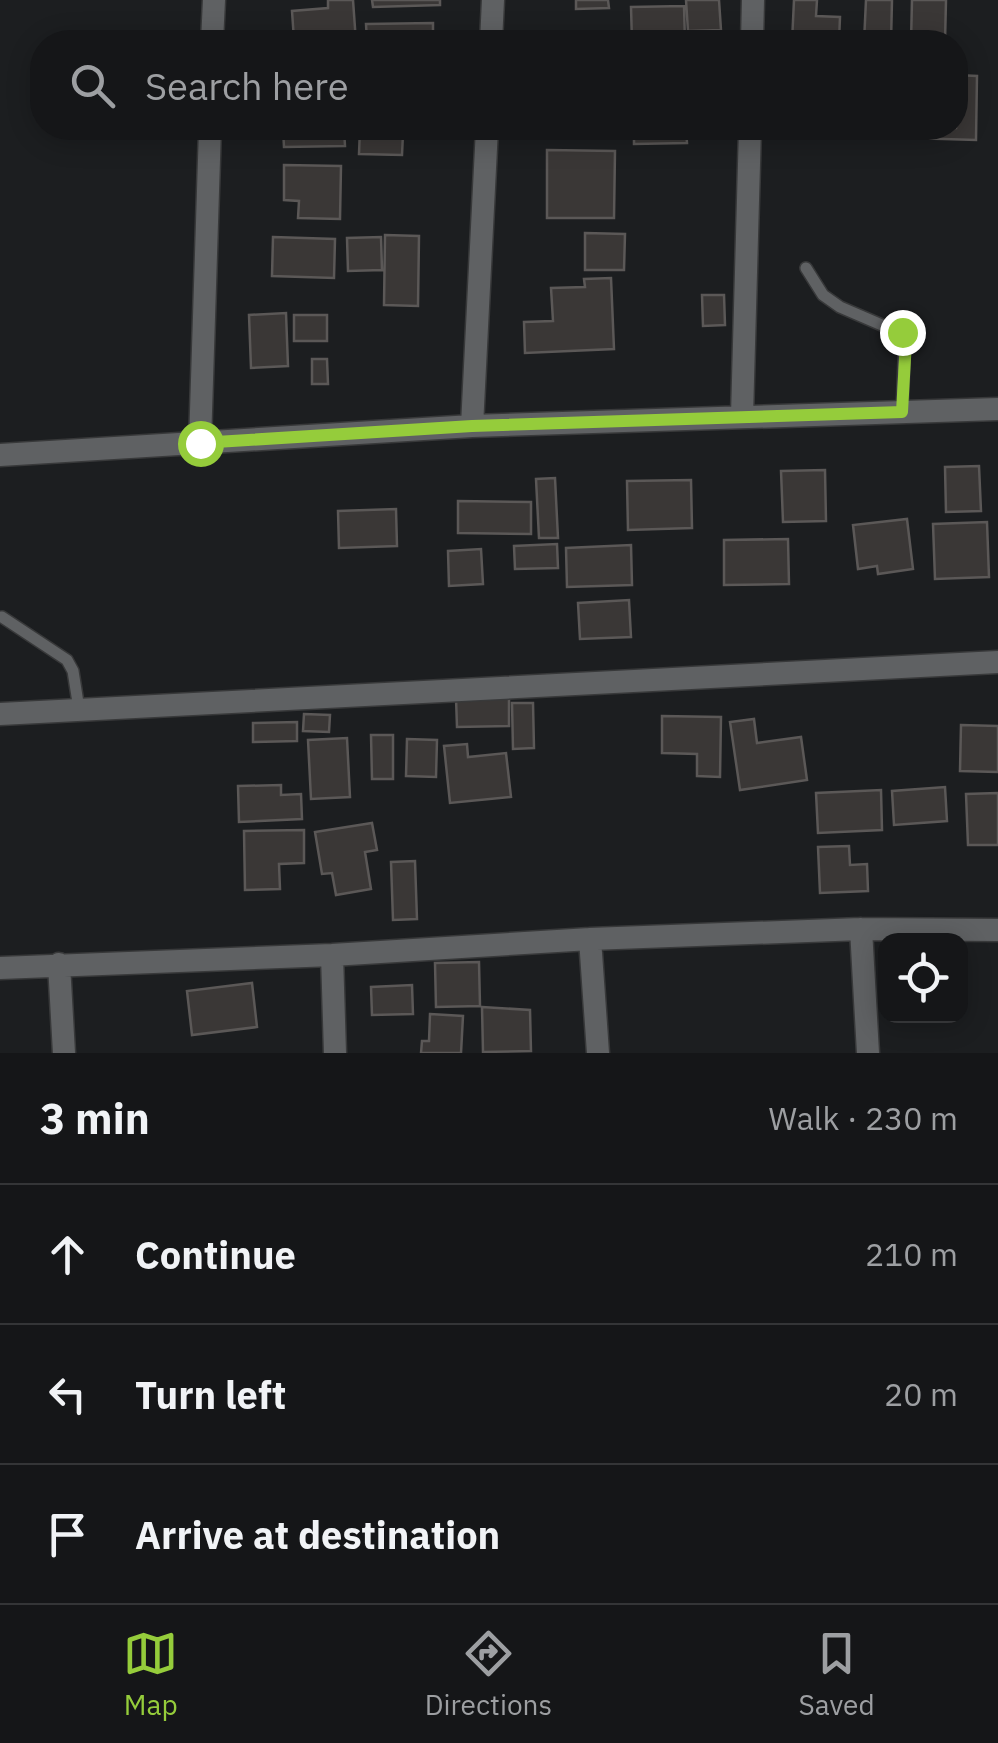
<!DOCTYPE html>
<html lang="en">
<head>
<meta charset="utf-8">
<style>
  body { margin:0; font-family:"IBM Plex Sans",sans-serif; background:#222325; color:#f1f3f6 }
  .controls { position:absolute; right:30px; bottom:30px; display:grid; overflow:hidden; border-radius:20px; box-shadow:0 5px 25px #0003 }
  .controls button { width:90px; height:90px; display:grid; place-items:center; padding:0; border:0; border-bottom:2px solid #343537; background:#151618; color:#f1f3f6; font:50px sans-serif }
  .stop { position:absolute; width:30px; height:30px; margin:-22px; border:8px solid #95cc3b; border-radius:50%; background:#fff }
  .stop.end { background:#95cc3b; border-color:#fff; box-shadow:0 2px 10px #0008 }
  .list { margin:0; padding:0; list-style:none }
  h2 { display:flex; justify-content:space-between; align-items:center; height:130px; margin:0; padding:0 40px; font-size:42px }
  h2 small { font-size:32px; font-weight:400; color:#9d9fa2 }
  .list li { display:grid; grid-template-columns:65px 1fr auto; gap:30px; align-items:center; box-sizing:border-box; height:140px; padding:0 40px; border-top:2px solid #343537 }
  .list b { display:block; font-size:38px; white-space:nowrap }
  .list em { font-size:32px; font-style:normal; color:#9d9fa2 }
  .icon { flex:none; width:55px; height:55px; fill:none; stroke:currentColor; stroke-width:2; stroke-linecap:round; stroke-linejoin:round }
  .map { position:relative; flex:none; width:998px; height:1053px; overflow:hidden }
  .search { position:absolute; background:#151618; box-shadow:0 5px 25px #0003; left:30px; right:30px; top:30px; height:110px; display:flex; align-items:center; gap:25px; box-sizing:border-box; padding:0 35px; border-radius:40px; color:#9d9fa2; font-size:38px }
  .sheet { height:550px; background:#151618 }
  nav { display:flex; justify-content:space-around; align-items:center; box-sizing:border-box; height:140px; border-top:2px solid #343537; background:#151618; font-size:28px; color:#9d9fa2 }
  nav a { display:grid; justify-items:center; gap:5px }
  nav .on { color:#95cc3b }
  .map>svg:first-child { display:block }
</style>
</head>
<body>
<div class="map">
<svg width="998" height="1053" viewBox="0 0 998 1053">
  <rect width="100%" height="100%" fill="#1c1e20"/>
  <path fill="#3a3736" stroke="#5b5857" stroke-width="2.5" d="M328 0H353L356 42H269L294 40 292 11 328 8Z
    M372 0H440V5L373 7Z
    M576 0H608L609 8 576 9Z
    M686 0H719L721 30 688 31Z
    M794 0H817L816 16 840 17 839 42H792Z
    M866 0H892L891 42H864Z
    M912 0H946L945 42H911Z
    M684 6 685 42H632L631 7Z
    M433 23V42H367L366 24Z
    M956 75 977 76 976 140 910 138V128H956Z
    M283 128H344L345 146 284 147Z
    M360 128H454V136L403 134 402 155 359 154Z
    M545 128H623V132L545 134Z
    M634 128H686L687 143 634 144Z
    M821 128H886V136L821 134Z
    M547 150 615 151 614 218H547Z
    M284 165 341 166 340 219 298 218 299 201 284 200Z
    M585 233 625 234 624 270H585Z
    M385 235 419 236 418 306 384 305Z
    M273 237 335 239 334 278 272 276Z
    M381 237 382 270 348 271 347 238Z
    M611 278 614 349 525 353 524 322 553 321 551 288 585 287 584 279Z
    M702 295H724L725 325 703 326Z
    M286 313 288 366 251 368 249 315Z
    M294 315H327V341H294Z
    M312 359H327L328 384H312Z
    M979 466 981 511 946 512 945 467Z
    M825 470 826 521 783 522 781 471Z
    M555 478 558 538H539L536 479Z
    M691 480 692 528 628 530 627 481Z
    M458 501 531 502V534L458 533Z
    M396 509 397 546 339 548 338 511Z
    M907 519 913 569 878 574 877 566 858 569 853 525Z
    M987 522 989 577 935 579 933 524Z
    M788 539 789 584 724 585V540Z
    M557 544 558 568 515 569 514 546Z
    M631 545 632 585 567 587 566 548Z
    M481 549 483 584 449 586 448 551Z
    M629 600 631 637 580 639 578 603Z
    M509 697V726L457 727 456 698Z
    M512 703H533L534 748 513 749Z
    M304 714 330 715 329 732 303 731Z
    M662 716 721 717 720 777 697 776V754L662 753Z
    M754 719 757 743 801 737 807 780 740 790 730 722Z
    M297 722V741L253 742V723Z
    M961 725 998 726V772L960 771Z
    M371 735H393V779H372Z
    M347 738 350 797 311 799 308 740Z
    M407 739 437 740 436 777 406 776Z
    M467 744 468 757 506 753 511 797 450 803 444 746Z
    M281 785V795L301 794 302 819 239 822 238 786Z
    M945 787 947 821 894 825 892 791Z
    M881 790 882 830 818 833 816 793Z
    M998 793V845H968L966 794Z
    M372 823 377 850 365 852 371 889 336 895 332 873 322 874 315 832Z
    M304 830V863L279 864 280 889 245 890 244 831Z
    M849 846 850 865 867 864 868 891 820 893 818 847Z
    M415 861 417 919 393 920 391 862Z
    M479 962 480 1006 436 1007 435 963Z
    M252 983 257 1027 192 1035 187 991Z
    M412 985 413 1014 372 1015 371 987Z
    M482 1007 530 1010 531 1051 483 1052Z
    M430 1014 463 1016 461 1053H421L422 1041H429Z"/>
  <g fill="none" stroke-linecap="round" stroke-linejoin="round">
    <g stroke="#38393a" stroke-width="14">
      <path id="service" d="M806 268 823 295 840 307 905 335 902 412
        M2 617 67 660 73 671 79 709"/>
    </g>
    <g stroke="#38393a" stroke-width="25">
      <path id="minor" d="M212 42 214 0
        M491 42 493 0
        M752 42 753 0
        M742 416 750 128
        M472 426 487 128
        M200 443 210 128
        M0 455 472 426 998 409
        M0 714 998 662
        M861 929 868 1053
        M590 939 598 1053
        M332 955 335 1053
        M59 964 64 1053
        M0 968 332 955 590 939 861 929 998 930"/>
    </g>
    <use href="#service" stroke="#5f6163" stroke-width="11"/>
    <use href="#minor" stroke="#5f6163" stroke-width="22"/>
  </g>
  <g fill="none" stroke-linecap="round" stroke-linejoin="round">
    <path stroke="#95cc3b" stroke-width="12" d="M200 443 472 426 902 412 906 341 902 332"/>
  </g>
</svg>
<div class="controls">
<button><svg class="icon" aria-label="locate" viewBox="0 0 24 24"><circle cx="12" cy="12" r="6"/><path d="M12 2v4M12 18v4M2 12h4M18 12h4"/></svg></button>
</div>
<div class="stop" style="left:200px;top:443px"></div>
<div class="stop end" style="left:902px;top:332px"></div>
<div class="search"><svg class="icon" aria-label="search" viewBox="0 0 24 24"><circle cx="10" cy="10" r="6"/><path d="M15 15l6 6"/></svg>Search here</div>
</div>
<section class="sheet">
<h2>3 min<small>Walk · 230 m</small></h2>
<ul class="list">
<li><svg class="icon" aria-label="ahead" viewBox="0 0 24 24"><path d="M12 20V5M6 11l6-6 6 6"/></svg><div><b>Continue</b></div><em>210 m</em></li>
<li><svg class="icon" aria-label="left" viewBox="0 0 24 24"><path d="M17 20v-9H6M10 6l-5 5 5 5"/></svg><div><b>Turn left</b></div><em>20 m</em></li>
<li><svg class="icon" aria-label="arrive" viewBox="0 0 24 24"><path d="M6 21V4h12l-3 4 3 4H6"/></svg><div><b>Arrive at destination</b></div></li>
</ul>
</section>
<nav>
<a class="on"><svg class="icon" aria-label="map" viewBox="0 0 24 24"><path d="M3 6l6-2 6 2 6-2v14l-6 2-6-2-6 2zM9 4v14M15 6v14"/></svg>Map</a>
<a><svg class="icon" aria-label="directions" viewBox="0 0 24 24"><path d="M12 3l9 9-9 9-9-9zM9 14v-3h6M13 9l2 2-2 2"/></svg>Directions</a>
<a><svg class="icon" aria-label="saved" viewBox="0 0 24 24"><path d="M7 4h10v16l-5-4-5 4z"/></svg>Saved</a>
</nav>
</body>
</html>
